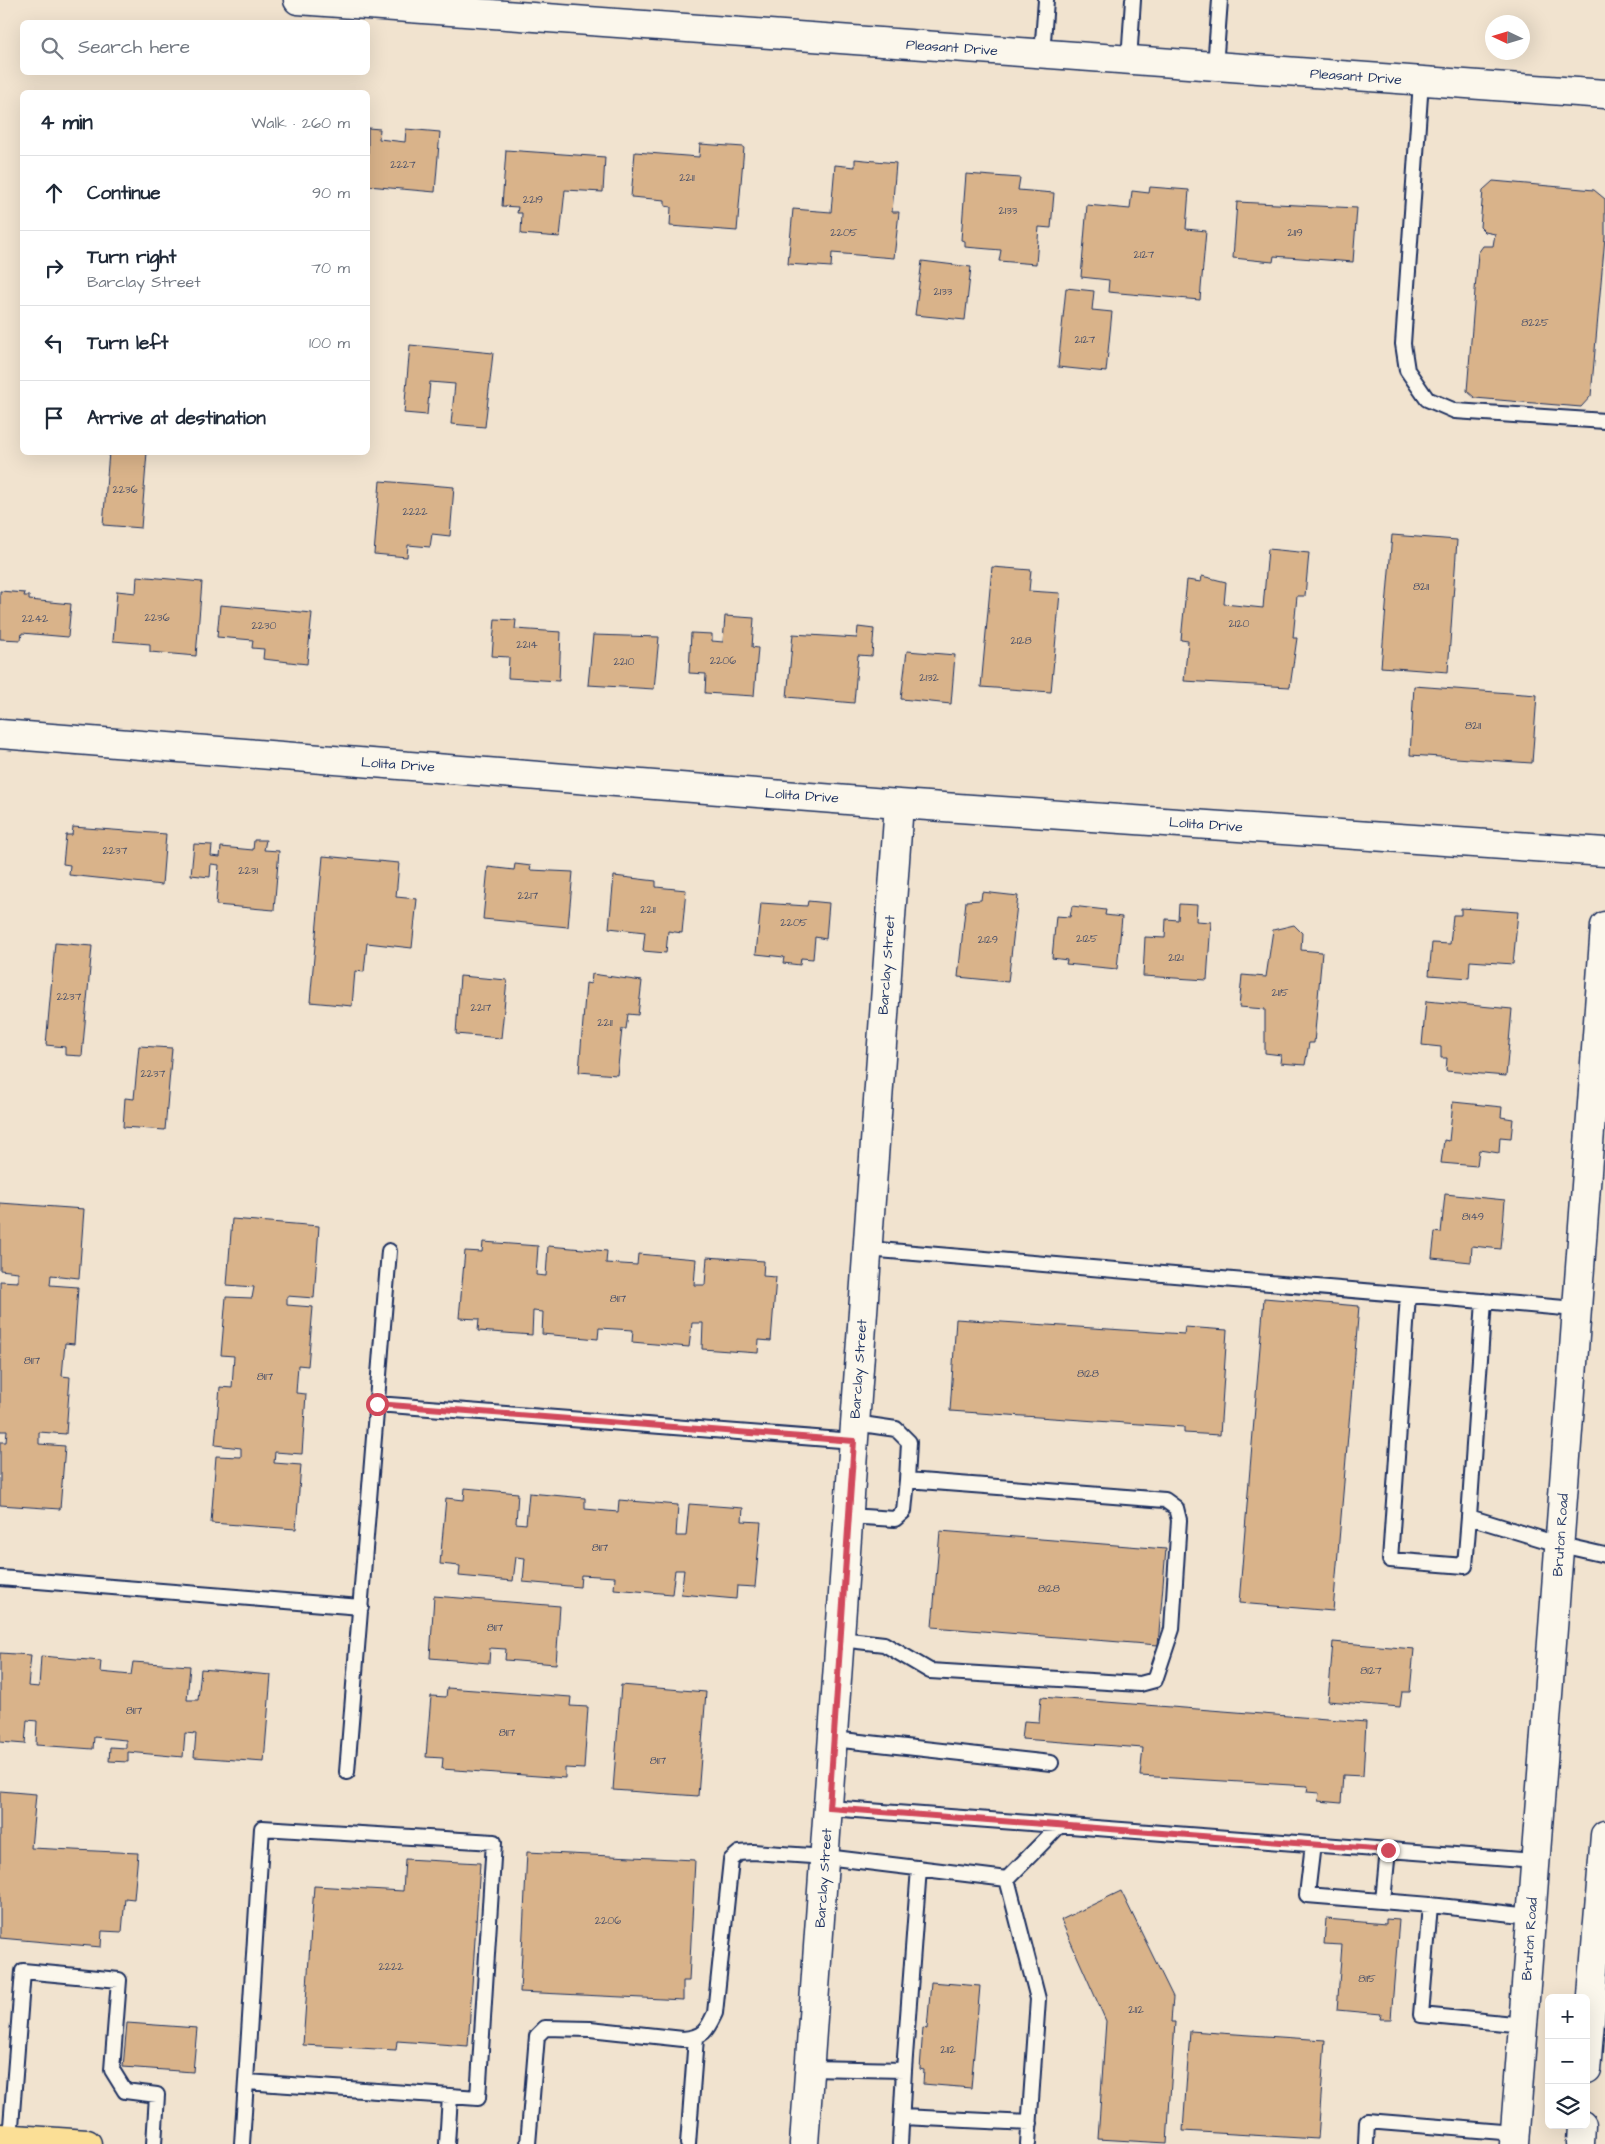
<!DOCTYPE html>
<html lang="en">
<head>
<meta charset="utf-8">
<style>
  body { margin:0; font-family:"Architects Daughter",sans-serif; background:#f2f2f3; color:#1f2937 }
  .controls { position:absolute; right:15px; bottom:15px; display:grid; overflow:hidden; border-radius:8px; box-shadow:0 5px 20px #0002 }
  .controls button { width:45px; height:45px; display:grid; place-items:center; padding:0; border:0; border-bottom:1px solid #e0e1e3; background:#fff; color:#1f2937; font:25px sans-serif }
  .compass { position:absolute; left:1485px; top:15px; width:45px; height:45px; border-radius:50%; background:#fff; box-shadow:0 5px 20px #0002; rotate:274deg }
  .stop { position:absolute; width:15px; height:15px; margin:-11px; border:4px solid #d1495b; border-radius:50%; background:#fff }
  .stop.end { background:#d1495b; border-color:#fff; box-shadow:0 1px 5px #0008 }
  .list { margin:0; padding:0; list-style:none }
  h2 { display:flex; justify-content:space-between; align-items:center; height:65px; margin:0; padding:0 20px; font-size:21px }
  h2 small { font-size:16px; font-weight:400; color:#747a83 }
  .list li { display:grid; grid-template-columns:32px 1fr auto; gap:15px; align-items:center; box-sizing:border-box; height:75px; padding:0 20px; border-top:1px solid #e0e1e3 }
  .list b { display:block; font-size:19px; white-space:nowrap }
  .list p { margin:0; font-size:16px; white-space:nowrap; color:#747a83 }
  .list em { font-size:16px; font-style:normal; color:#747a83 }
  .icon { flex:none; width:28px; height:28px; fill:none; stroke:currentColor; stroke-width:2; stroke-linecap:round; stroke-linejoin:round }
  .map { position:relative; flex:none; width:1605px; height:2144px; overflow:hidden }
  .search { position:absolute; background:#fff; box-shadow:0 5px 20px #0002; left:20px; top:20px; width:350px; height:55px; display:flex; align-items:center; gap:12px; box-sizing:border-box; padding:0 18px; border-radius:8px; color:#747a83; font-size:19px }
  .panel { position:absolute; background:#fff; box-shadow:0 5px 20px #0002; left:20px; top:90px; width:350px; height:365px; border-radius:8px }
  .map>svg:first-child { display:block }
</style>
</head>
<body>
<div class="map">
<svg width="1605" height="2144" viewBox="0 0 1605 2144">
  <rect width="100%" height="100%" fill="#f1e3cf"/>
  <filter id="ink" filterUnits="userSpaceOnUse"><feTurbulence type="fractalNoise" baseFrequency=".02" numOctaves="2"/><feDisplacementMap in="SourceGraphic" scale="10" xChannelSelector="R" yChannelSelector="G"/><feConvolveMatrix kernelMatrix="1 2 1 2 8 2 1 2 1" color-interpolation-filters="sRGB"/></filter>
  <g filter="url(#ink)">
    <path fill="#d9b38a" stroke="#1b2f5e" d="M368 128 380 129 379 139 405 142 406 129 440 132 435 192 368 186Z
      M700 144 744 147 737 231 670 226 671 207 665 206V200L631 197 635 152 699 157Z
      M506 150 605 157 603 192 565 190 560 237 521 234 522 213H517L518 207 502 206Z
      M855 159 896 163 892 212H899L894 258 832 253 831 267 788 264 793 209 831 212 835 165 855 167Z
      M966 174 1020 178 1018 190 1054 193 1051 228 1039 227 1036 264 999 261 1001 250 965 247V241L961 240Z
      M1493 181 1594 190 1605 199V237L1591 396 1581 407 1475 398 1467 391 1478 253 1483 246H1493L1495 234 1485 232 1480 227 1483 190Z
      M1150 187 1189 190 1186 229 1206 231 1200 300 1108 292 1109 280 1081 277 1087 205 1130 209 1132 191 1149 193Z
      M1237 202 1357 208 1353 262 1274 256 1273 262 1233 258Z
      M922 261 971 267 965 320 915 315Z
      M1066 288 1094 291 1092 310 1112 312 1106 372 1058 367Z
      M410 345 493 353 485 427 451 424 455 384 430 382 427 415 404 413Z
      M109 452H147L141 528 103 525Z
      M380 481 454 487 450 536 432 534 430 547 408 545 407 557 374 554Z
      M1392 535 1457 540 1448 672 1381 667Z
      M1268 549 1309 553 1305 596H1297L1293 638H1297L1290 687 1184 681 1188 641 1181 640 1187 580 1201 582 1202 576 1226 582 1224 604 1263 608Z
      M992 567 1031 570 1029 591 1060 593 1051 692 981 687Z
      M137 576 202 582 196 656 150 652V644L113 641 117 591 136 593Z
      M0 591 25 593 24 596H29V600L71 604 68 637 22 633 21 640 0 639Z
      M220 605 312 613 307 664 263 659 264 649 252 648 253 640 217 637Z
      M725 616 754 618 752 647 758 648 754 696 705 693 706 674 689 673 691 633 712 634V641L723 642Z
      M495 619 516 620 515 629 561 632 559 681 508 678 509 657 492 656Z
      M858 627 874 629 872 656 858 655 854 703 787 697 793 634 857 638Z
      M593 635 659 637 654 689 588 685Z
      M907 651 955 655 951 704 901 699Z
      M1414 686 1537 695 1532 763 1410 755Z
      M73 827 166 834 162 885 69 875 70 865 63 864 66 835H72Z
      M254 840H266L264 850 279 851 274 910 216 905 219 865 211 864 210 877 191 875 194 844 212 845 211 856 220 857 221 847 253 850Z
      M323 856 399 863 396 897 417 899 412 948 367 943 364 972 355 971 352 1006 310 1002Z
      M515 864 531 866 530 870 573 872 568 927 483 919 488 867 514 870Z
      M614 876 656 881V887L686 890 682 933 668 931 666 953 643 951 645 932 609 928Z
      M982 892 1018 896 1008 982 958 977 966 901 981 900Z
      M808 901 829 903 826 939 815 937 813 959 801 958 800 965 783 963 784 957 756 954 761 903 807 906Z
      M1179 904 1197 905 1196 921 1211 922 1207 980 1143 976 1145 937 1165 938 1166 919 1178 920Z
      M1072 906 1106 910 1105 915 1122 917 1117 969 1066 964 1067 960 1052 958 1056 916 1070 917Z
      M1461 908 1518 912 1513 964 1470 961 1469 978 1429 975 1432 943 1450 944 1453 915H1461Z
      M1294 925 1302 933 1301 950 1322 952 1314 1043H1309L1305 1065 1280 1063 1281 1055 1265 1053V1009L1239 1007 1242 975 1266 977 1273 930Z
      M55 943 92 946 82 1056 65 1055V1047L46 1045Z
      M592 974 642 981 638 1015 628 1014 626 1029H622L617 1075 579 1072 586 983 591 984Z
      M460 976 507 980 501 1038 456 1034Z
      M1426 1001 1512 1009 1506 1076 1446 1071 1447 1058H1441V1047L1422 1045Z
      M139 1046 172 1048 165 1130 123 1127 125 1098 134 1099Z
      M1453 1102 1502 1107 1501 1117 1513 1119 1511 1138 1500 1137 1499 1153 1479 1150 1477 1166 1441 1163 1444 1140 1449 1141Z
      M1445 1194 1505 1200 1501 1249 1472 1246 1471 1262 1432 1258 1435 1232 1441 1233Z
      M0 1203 84 1209 79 1278 51 1275 50 1285 78 1287 74 1344 65 1343 62 1376 70 1377 66 1434 39 1432V1444L65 1446 60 1509 0 1505V1442H6L7 1431H0V1281L18 1282V1272L0 1270Z
      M232 1219 319 1226 314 1298 287 1296V1305L313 1307 308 1366 298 1365 296 1393 306 1394 302 1454 275 1452 274 1463 301 1465 296 1529 211 1523 216 1456 241 1457V1448L215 1445 220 1387 232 1388 234 1356 221 1355 226 1297 252 1298 254 1287 227 1285Z
      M483 1242 538 1246 536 1275 546 1276 548 1246 607 1251 606 1263 637 1265 638 1254 696 1259 694 1285H705L707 1257 764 1261 763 1276 776 1277 771 1341 759 1340 758 1353 702 1349 703 1323H692L689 1347 632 1342 633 1330 599 1328 598 1339 542 1334 543 1312 533 1311 532 1335 478 1331 479 1319 459 1318 465 1251 482 1252Z
      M1264 1298 1359 1306 1333 1611 1239 1603Z
      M956 1319 1184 1334 1185 1327 1227 1330 1220 1435 1184 1433V1427L950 1411Z
      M465 1488 518 1493 516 1523 526 1524 529 1493 585 1498V1509L618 1512 619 1500 678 1505 676 1536H686L689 1504 743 1508 742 1521 761 1522 755 1587 737 1586 736 1599 681 1594 684 1570H675L672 1594 614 1589 615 1577 581 1575 580 1587 523 1582 525 1558 516 1557 513 1581 459 1576 460 1566 440 1564 446 1498 464 1500Z
      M940 1531 1166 1549 1158 1645 932 1627Z
      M434 1596 560 1606 556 1664 505 1660 506 1649 490 1648 489 1663 430 1658Z
      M1333 1642 1414 1649 1410 1692H1402L1400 1707 1328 1701Z
      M0 1653 31 1655 28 1686 39 1687 41 1656 101 1661 100 1672 131 1675 133 1662 190 1666 187 1700H198L201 1669 271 1675 264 1762 194 1757 196 1734 185 1733 183 1757 128 1752V1762L109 1761 110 1747 126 1748V1740L94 1737 93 1749 36 1745 37 1721 27 1720 25 1744 0 1742Z
      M621 1685 706 1692 698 1796 613 1790Z
      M447 1688 571 1697 570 1706 588 1707 584 1769 565 1768V1778L442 1769 443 1758 426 1757 431 1696 446 1697Z
      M1041 1697 1366 1722 1363 1776 1343 1775 1341 1803 1318 1801 1319 1793 1307 1792 1308 1786 1140 1776 1143 1748 1022 1739 1024 1721 1039 1722Z
      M0 1791 36 1794 31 1848 138 1853 134 1899 125 1898 122 1932 102 1931 101 1947 0 1938Z
      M527 1852 695 1860 689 1981H683V2000L520 1992Z
      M405 1859 480 1863 468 2046 397 2041 396 2050 303 2045 314 1886 403 1891Z
      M1121 1891 1173 1997 1171 2022H1175L1167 2143 1098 2139 1106 2021 1061 1920Z
      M1326 1919 1386 1924V1919L1399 1920 1391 2019H1380L1381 2014 1337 2010 1342 1945 1324 1944Z
      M931 1982 980 1986 971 2088 923 2084 924 2070 920 2069 923 2028 927 2029Z
      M127 2023 197 2028 193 2072 123 2067Z
      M1190 2031 1325 2040 1318 2139 1183 2131Z"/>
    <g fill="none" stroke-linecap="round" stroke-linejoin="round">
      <g stroke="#1b2f5e" stroke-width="18">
        <path id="lane" d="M1042 55 1046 0
          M1129 61 1133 0
          M1215 67 1220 0
          M1421 81 1403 344 1407 370 1427 399 1455 411 1605 421
          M867 1249 1576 1309
          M1408 1295 1390 1560 1465 1566 1469 1517
          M1484 1301 1469 1517 1561 1545 1605 1555
          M377 1404 854 1441
          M848 1516 895 1519 904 1511 907 1480
          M0 1578 361 1607
          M840 1639 884 1644 930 1671 1140 1684 1155 1680 1172 1629 1179 1520 1176 1508 1165 1500 907 1480 909 1442 896 1429 855 1423
          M833 1739 1051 1763
          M347 1772 389 1251
          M829 1808 1536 1861
          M1313 1844 1307 1895 1430 1905 1532 1916
          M1007 1879 1060 1825
          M1383 1901 1388 1850
          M1430 1905 1421 2015 1524 2025
          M810 2068 904 2070 900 2144
          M904 2070 919 1868
          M246 2082 450 2096
          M902 2117 1030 2123
          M10 2139 23 1971 119 1980 112 2070 125 2091 157 2095 154 2144
          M242 2144 262 1828 494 1842 478 2098 450 2096 447 2144
          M528 2144 537 2036 545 2028 590 2029 683 2039C704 2037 707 2030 715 2013L731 1860 739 1853 753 1852 826 1857 1007 1879 1038 1999 1028 2144
          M688 2144 696 2038
          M1366 2144 1367 2121 1515 2133"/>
      </g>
      <g stroke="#1b2f5e" stroke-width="31">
        <path id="street" d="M0 734 899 804 1605 852
          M804 2144 899 804"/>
      </g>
      <g stroke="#1b2f5e" stroke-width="31">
        <path id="secondary" d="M298 0 1605 94
          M1586 2070 1605 1835
          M1514 2144C1548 1738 1574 1332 1605 926
          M1581 2144 1582 2125"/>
      </g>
      <g stroke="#1b2f5e" stroke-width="31">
        <path id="primary" d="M0 2138 87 2144"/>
      </g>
      <use href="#lane" stroke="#fbf7ec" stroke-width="14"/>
      <use href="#street" stroke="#fbf7ec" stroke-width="28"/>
      <use href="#secondary" stroke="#fbf7ec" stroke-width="28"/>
      <use href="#primary" stroke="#fbdf96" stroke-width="28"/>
    </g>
  </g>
  <g fill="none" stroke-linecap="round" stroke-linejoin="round" filter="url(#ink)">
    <path stroke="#d1495b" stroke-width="6" d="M377 1404 854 1441 829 1808 1388 1850"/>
  </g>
  <g text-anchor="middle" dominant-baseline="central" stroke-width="5" stroke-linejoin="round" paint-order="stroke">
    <g font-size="11" fill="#4a5069">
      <text x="403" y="164">2227</text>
      <text x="687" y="177">2211</text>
      <text x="533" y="199">2219</text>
      <text x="1008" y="210">2133</text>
      <text x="844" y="232">2205</text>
      <text x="1295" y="232">2119</text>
      <text x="1144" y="254">2127</text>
      <text x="943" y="291">2133</text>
      <text x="1535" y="322">8225</text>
      <text x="1085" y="339">2127</text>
      <text x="125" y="489">2236</text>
      <text x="415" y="511">2222</text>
      <text x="1421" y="586">8211</text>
      <text x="157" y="617">2236</text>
      <text x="35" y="618">2242</text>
      <text x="1239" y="623">2120</text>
      <text x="264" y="625">2230</text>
      <text x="1021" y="640">2128</text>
      <text x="527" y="644">2214</text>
      <text x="723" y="660">2206</text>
      <text x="624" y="661">2210</text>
      <text x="929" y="677">2132</text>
      <text x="1473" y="725">8211</text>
      <text x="115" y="850">2237</text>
      <text x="248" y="870">2231</text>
      <text x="528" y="895">2217</text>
      <text x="648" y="909">2211</text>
      <text x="794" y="922">2205</text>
      <text x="1087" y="938">2125</text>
      <text x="988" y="939">2129</text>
      <text x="1176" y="957">2121</text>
      <text x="1280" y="992">2115</text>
      <text x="69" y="996">2237</text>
      <text x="481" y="1007">2217</text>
      <text x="605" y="1022">2211</text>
      <text x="153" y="1073">2237</text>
      <text x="1473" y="1216">8149</text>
      <text x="618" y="1298">8117</text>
      <text x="32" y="1360">8117</text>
      <text x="1088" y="1373">8128</text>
      <text x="265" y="1376">8117</text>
      <text x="600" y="1547">8117</text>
      <text x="1049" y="1588">8128</text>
      <text x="495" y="1627">8117</text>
      <text x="1371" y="1670">8127</text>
      <text x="134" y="1710">8117</text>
      <text x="507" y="1732">8117</text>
      <text x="658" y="1760">8117</text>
      <text x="608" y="1920">2206</text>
      <text x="391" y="1966">2222</text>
      <text x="1367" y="1978">8115</text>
      <text x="1136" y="2009">2112</text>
      <text x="948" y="2049">2112</text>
    </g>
    <g font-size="14" fill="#1b2f5e" stroke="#fbf7ec">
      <text transform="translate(952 48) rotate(4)">Pleasant Drive</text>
      <text transform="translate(1356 77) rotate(4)">Pleasant Drive</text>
      <text transform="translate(398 765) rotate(4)">Lolita Drive</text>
      <text transform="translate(802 796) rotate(4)">Lolita Drive</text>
      <text transform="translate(1206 825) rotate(4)">Lolita Drive</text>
      <text transform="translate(887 965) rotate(-86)">Barclay Street</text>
      <text transform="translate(859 1369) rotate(-86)">Barclay Street</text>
      <text transform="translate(1561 1535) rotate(-86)">Bruton Road</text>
      <text transform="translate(824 1878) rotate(-86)">Barclay Street</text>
      <text transform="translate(1530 1939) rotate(-86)">Bruton Road</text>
    </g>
  </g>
</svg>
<div class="controls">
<button>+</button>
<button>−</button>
<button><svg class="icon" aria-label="layers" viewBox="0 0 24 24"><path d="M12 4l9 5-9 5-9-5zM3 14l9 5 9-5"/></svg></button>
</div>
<svg class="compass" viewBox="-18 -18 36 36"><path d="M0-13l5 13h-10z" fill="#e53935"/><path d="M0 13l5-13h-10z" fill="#747a83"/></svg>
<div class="stop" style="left:377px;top:1404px"></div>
<div class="stop end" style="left:1388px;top:1850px"></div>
<div class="search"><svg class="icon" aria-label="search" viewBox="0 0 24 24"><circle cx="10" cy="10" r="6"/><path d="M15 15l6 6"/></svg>Search here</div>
<section class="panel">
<h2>4 min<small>Walk · 260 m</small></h2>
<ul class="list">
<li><svg class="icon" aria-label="ahead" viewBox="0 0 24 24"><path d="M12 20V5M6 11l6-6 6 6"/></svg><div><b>Continue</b></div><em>90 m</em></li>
<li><svg class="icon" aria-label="right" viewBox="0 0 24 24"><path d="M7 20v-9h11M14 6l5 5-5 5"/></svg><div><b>Turn right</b><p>Barclay Street</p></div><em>70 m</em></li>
<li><svg class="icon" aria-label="left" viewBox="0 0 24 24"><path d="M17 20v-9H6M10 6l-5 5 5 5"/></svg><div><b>Turn left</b></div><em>100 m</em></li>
<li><svg class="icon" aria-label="arrive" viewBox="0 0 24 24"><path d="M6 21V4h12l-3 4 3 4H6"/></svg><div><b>Arrive at destination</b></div></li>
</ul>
</section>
</div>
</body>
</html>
